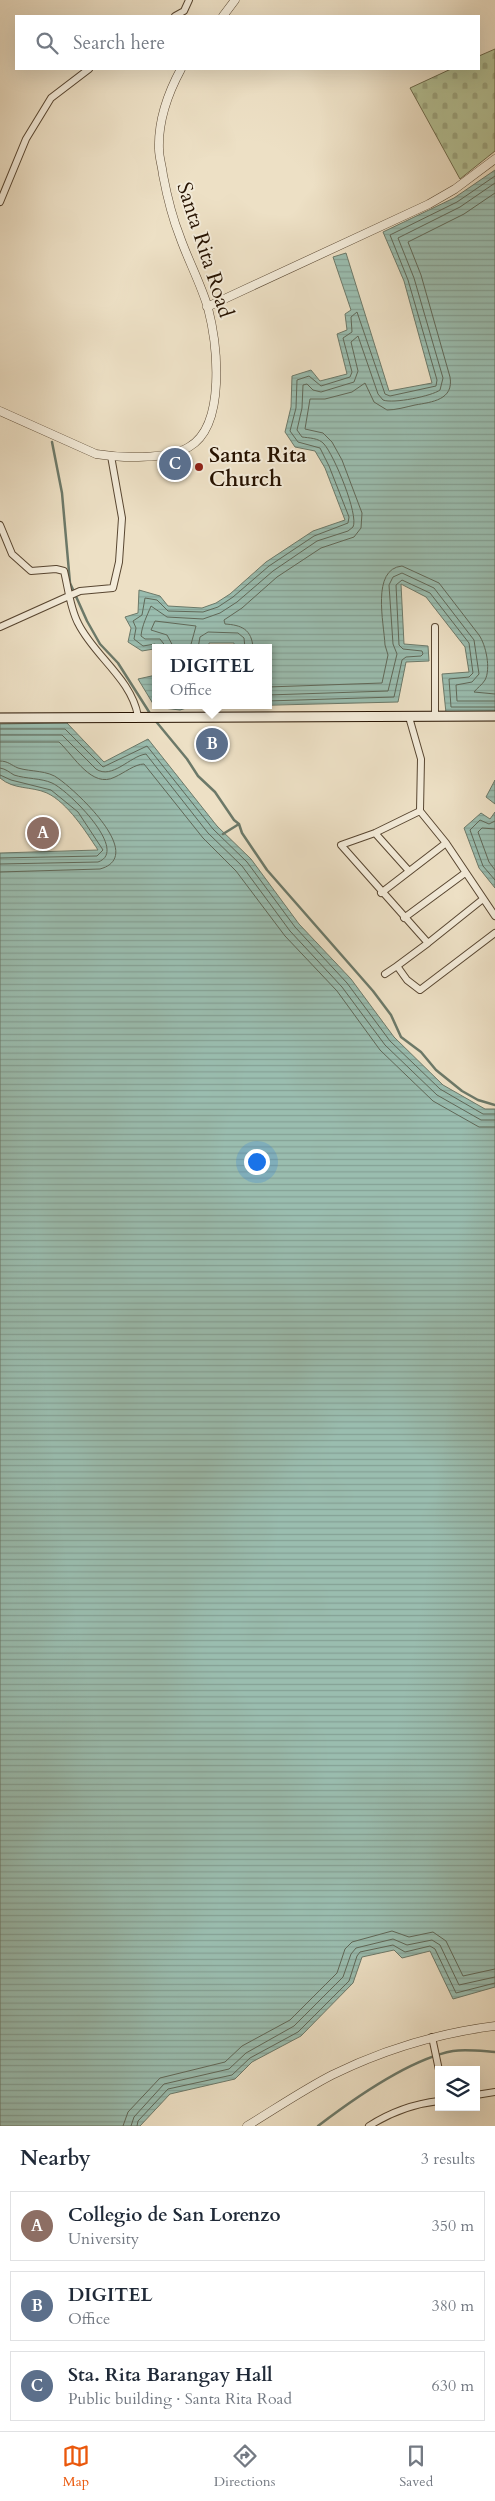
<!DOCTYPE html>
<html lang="en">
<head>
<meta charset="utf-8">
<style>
  body { margin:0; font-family:Cardo,serif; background:#f6f6f7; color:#1f2937 }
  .controls { position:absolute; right:15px; bottom:15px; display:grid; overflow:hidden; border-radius:0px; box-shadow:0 5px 20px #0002 }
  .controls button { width:45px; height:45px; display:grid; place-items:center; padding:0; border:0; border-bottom:1px solid #e0e1e3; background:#fff; color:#1f2937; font:25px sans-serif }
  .you { position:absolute; left:256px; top:1161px; width:18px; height:18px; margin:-12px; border:4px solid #fff; border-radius:50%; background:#1a73e8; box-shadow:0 0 0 8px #1a73e833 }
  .badge { display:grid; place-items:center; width:32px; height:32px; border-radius:50%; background:#ea580c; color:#fff; font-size:16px; font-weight:700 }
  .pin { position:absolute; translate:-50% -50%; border:2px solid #fff; box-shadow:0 1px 5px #0006 }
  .popup { position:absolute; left:152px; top:644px; width:120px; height:65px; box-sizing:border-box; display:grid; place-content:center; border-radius:0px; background:#fff; filter:drop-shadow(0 1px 4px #0005); font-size:16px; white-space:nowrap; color:#747a83 }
  .popup b { font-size:19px; color:#1f2937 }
  .popup::after { content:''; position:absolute; left:50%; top:100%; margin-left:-10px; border:10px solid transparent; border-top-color:#fff }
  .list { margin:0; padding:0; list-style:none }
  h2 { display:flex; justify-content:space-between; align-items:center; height:65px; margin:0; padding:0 20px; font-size:21px }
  h2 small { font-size:16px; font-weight:400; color:#747a83 }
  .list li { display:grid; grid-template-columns:32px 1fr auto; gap:15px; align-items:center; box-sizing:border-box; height:70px; margin:0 10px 10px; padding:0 10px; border:1px solid #e0e1e3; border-radius:0px }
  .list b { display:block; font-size:19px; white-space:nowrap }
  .list p { margin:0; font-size:16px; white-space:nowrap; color:#747a83 }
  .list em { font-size:16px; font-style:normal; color:#747a83 }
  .icon { flex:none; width:28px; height:28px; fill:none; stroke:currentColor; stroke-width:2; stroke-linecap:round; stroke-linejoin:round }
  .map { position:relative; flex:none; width:495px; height:2126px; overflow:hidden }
  .search { position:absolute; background:#fff; box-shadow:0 5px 20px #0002; left:15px; right:15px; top:15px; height:55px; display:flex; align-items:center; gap:12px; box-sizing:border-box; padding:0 18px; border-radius:0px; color:#747a83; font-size:19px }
  .sheet { height:305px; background:#fff }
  nav { display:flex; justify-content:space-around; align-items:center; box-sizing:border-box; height:70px; border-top:1px solid #e0e1e3; background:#fff; font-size:14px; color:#747a83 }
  nav a { display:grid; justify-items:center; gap:2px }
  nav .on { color:#ea580c }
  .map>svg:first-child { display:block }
</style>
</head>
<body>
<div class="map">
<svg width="495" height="2126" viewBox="0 0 495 2126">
  <defs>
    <pattern id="cemetery-stones" width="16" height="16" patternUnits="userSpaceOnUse" patternTransform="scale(1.25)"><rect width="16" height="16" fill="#b5c397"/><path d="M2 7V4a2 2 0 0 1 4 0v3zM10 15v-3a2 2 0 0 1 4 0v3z" fill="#9ca680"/></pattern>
    <pattern id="water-rules" width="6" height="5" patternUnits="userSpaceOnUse" patternTransform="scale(1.25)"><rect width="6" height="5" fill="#9abdaf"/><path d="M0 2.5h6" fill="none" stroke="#85a195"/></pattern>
  </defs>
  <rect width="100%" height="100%" fill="#ede0c5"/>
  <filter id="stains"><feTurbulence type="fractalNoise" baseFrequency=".004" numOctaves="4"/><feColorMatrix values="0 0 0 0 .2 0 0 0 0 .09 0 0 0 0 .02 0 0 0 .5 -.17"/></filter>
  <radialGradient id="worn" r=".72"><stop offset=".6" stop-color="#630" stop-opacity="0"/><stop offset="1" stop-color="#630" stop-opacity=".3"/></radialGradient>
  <path fill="url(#cemetery-stones)" stroke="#6e6a4c" d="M495 49V151L460 179 410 88 451 69H479V56Z"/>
  <path fill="url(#water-rules)" stroke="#6c7969" d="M495 170V712L446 713 442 674 469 672 465 647 426 597 401 584 404 644 428 646 429 661 406 662 398 702 237 706 268 705V648H234V643H209V648L171 646 142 651 128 642 131 628 125 617 138 613 139 590 160 596 168 606 202 608 216 603 230 594 266 562 313 531 345 520 325 468 315 451 295 447 285 432 291 407 292 376 311 370 320 381 347 374 337 334 347 330 345 314 351 310 333 257 346 253 389 391 432 383 404 281 383 232 454 198Z
    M156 675V705H196L180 710 155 707 138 679Z
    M67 723 104 762 148 739 217 826 251 859 299 924 351 979 394 1037 443 1085 485 1109H495V1987L453 1999 430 1951 402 1958 394 1950 362 1957 353 1983 301 2036 252 2062 235 2079 170 2094 140 2126H0V853L98 850C86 832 68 803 47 793 31 786 14 790 0 778V724Z
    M495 780V804L486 797Z
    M495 812V888L479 868 464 828 481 813 490 819Z"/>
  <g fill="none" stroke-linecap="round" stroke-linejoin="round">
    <path stroke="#606858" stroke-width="1" d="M160 648 155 644 143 646 134 639 136 628 133 621 142 615 145 598 157 600 168 611 203 612 218 607 233 597 269 566 314 536 348 523 349 517 329 466 320 448 298 442 290 431 296 408 297 380 309 376 321 386 350 377 352 372 343 338 352 332 351 317 357 312 385 394 390 396 436 386 437 380 408 280 390 235 457 202 495 176
      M167 648 160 639H145L141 636C142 625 147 616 151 606L167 617 203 619 220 613 237 602 273 571 317 541 348 531 353 527C359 515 334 455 324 444 319 438 309 438 302 437L297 430 302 408 303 385 307 384 313 390 321 392 354 382 358 371 351 342 358 336 378 394 383 400C393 404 432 396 440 390L443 378 414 278 398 238 460 207 495 183
      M174 648 167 635 151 630 155 621 196 626 190 648
      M198 648 200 637 208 632 238 633 244 638 245 648
      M253 648C252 629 241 625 225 624L224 620 242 608 277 577 321 548 354 537 361 528 362 513 342 460 332 442 323 433 305 429 310 399H325L352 392 365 383 374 402 387 410C396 410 406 407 415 405 432 402 454 400 450 377L421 275 408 242 464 214 495 193
      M268 687 382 683 388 655 385 645C384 623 371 569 402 566L439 583 479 635C486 645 491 669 485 680 482 685 477 688 474 692L495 694
      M268 695 388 691 397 654 393 644 389 585 393 577 402 573 434 588 474 640 479 674 472 682 456 685 457 701H495
      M268 701 394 697 402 660 406 657 421 656 423 654 422 651 403 649 399 645 396 585 402 580 430 593 469 643 473 673 469 677 449 679 451 707H495
      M0 729H65L103 767 147 746 213 829 247 862 295 927 347 983 390 1041 440 1089 483 1114H495
      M0 735H62L96 769C112 780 130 756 146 754L208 833 242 866 290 931 342 987 385 1045 437 1095 481 1120H495
      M0 742H59C74 756 92 789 115 777 124 773 135 764 144 764L203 838 236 871 285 936 337 991 380 1050 433 1101 479 1127H495
      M0 761C8 761 11 765 18 768 31 772 48 770 59 779 76 791 147 856 100 869L0 872
      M0 768C6 769 9 772 14 775 26 779 41 778 52 783 68 790 130 851 98 862L0 864
      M0 775 11 780 51 790 78 812 103 850 97 856 0 858
      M495 821 489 824 480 820 470 830 483 866 495 880
      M495 829 482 828 478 832 489 862 495 870
      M123 2126 128 2112 160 2078 225 2062 242 2046 290 2020 337 1973 345 1949 352 1942 392 1931 409 1937 433 1932 446 1941 463 1976 495 1969
      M131 2126 134 2117 164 2084 229 2069 246 2053 294 2026 343 1977 351 1954 356 1948 393 1939 407 1945 432 1940 440 1945 459 1985 495 1977
      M137 2126 138 2121 168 2089 232 2075 250 2058 298 2032 349 1981 357 1956 360 1952 393 1945 405 1952 430 1946 435 1949 456 1993 495 1983"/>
    <path stroke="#6c7969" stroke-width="2.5" d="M52 442 62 493 70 583 87 621 100 644 118 663 151 715
      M154 719 187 759 198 776 215 792 234 820 239 824 242 833 267 870 373 991 391 1015 401 1037 421 1052 436 1070 462 1091 478 1100 495 1105
      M223 834 239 824
      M318 2126C352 2100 410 2059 453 2051 466 2049 481 2051 495 2052"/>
    <g stroke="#584631" stroke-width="8">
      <path id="minor" d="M175 16 184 11 189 0
        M0 202 26 139 51 98 89 69
        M0 525 12 554 31 571 56 569 64 571C68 587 70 608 78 623 94 656 131 678 138 716
        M0 627 80 591 113 588 119 562 122 518 111 456
        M435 627V716
        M409 717 421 759 420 811 446 843 495 916
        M420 811 375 833 341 845 428 943 397 966 407 980 420 990 495 933
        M375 833 409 871
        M381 893 446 843
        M404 918 465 873
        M428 943 483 899
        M385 974 397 966
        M432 2037 439 2070
        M476 2095 495 2092
        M369 2126C391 2112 412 2104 439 2101"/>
    </g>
    <g stroke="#584631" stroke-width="9">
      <path id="tertiary" d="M223 16 235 0
        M207 307 429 204 455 189 495 159
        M0 411 96 454C120 458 167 460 189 447 227 425 217 343 208 308 201 284 188 260 180 237 172 217 167 196 163 175 162 166 159 157 159 149 158 121 168 93 181 69
        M247 2126C275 2109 303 2090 332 2075 383 2050 439 2033 495 2026"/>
    </g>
    <g stroke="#261200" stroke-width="11">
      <path id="secondary" d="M0 718 495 716"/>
    </g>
    <use href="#minor" stroke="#f3ebd9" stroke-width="6"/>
    <use href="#tertiary" stroke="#f3ebd9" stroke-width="8"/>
    <use href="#secondary" stroke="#f3ebd9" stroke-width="9"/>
  </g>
  <circle fill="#8f2418" stroke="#f3ebd9" stroke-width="2" cx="199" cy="467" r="5"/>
  <g text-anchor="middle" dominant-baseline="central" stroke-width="4" stroke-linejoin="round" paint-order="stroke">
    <g font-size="21" fill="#261200" stroke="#f3ebd9">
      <text transform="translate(205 250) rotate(72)">Santa Rita Road</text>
    </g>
    <g font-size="21" font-weight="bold" fill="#261200" stroke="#f3ebd9" text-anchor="start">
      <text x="209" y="455">Santa Rita<tspan x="209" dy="24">Church</tspan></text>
    </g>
  </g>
  <rect width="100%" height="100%" filter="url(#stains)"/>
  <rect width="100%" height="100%" fill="url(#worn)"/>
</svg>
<div class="controls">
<button><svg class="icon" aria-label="layers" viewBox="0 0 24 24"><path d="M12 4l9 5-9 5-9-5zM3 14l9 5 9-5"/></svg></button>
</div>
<div class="you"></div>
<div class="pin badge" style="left:43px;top:833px;background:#8d6e63">A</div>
<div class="pin badge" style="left:212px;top:744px;background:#5c6f8a">B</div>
<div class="popup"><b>DIGITEL</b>Office</div>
<div class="pin badge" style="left:175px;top:464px;background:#5c6f8a">C</div>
<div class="search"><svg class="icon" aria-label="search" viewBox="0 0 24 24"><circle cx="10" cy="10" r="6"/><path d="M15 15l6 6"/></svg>Search here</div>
</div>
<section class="sheet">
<h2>Nearby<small>3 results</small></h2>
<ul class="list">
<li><span class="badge" style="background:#8d6e63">A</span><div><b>Collegio de San Lorenzo</b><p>University</p></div><em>350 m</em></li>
<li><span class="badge" style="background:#5c6f8a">B</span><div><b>DIGITEL</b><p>Office</p></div><em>380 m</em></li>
<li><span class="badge" style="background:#5c6f8a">C</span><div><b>Sta. Rita Barangay Hall</b><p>Public building · Santa Rita Road</p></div><em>630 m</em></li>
</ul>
</section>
<nav>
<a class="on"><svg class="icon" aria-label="map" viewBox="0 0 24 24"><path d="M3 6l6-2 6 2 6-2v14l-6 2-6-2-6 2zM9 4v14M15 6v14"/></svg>Map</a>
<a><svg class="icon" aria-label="directions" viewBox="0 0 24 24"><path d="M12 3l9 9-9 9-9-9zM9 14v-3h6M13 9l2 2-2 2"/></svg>Directions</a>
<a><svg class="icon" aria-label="saved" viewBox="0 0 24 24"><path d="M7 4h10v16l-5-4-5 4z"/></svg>Saved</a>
</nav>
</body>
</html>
